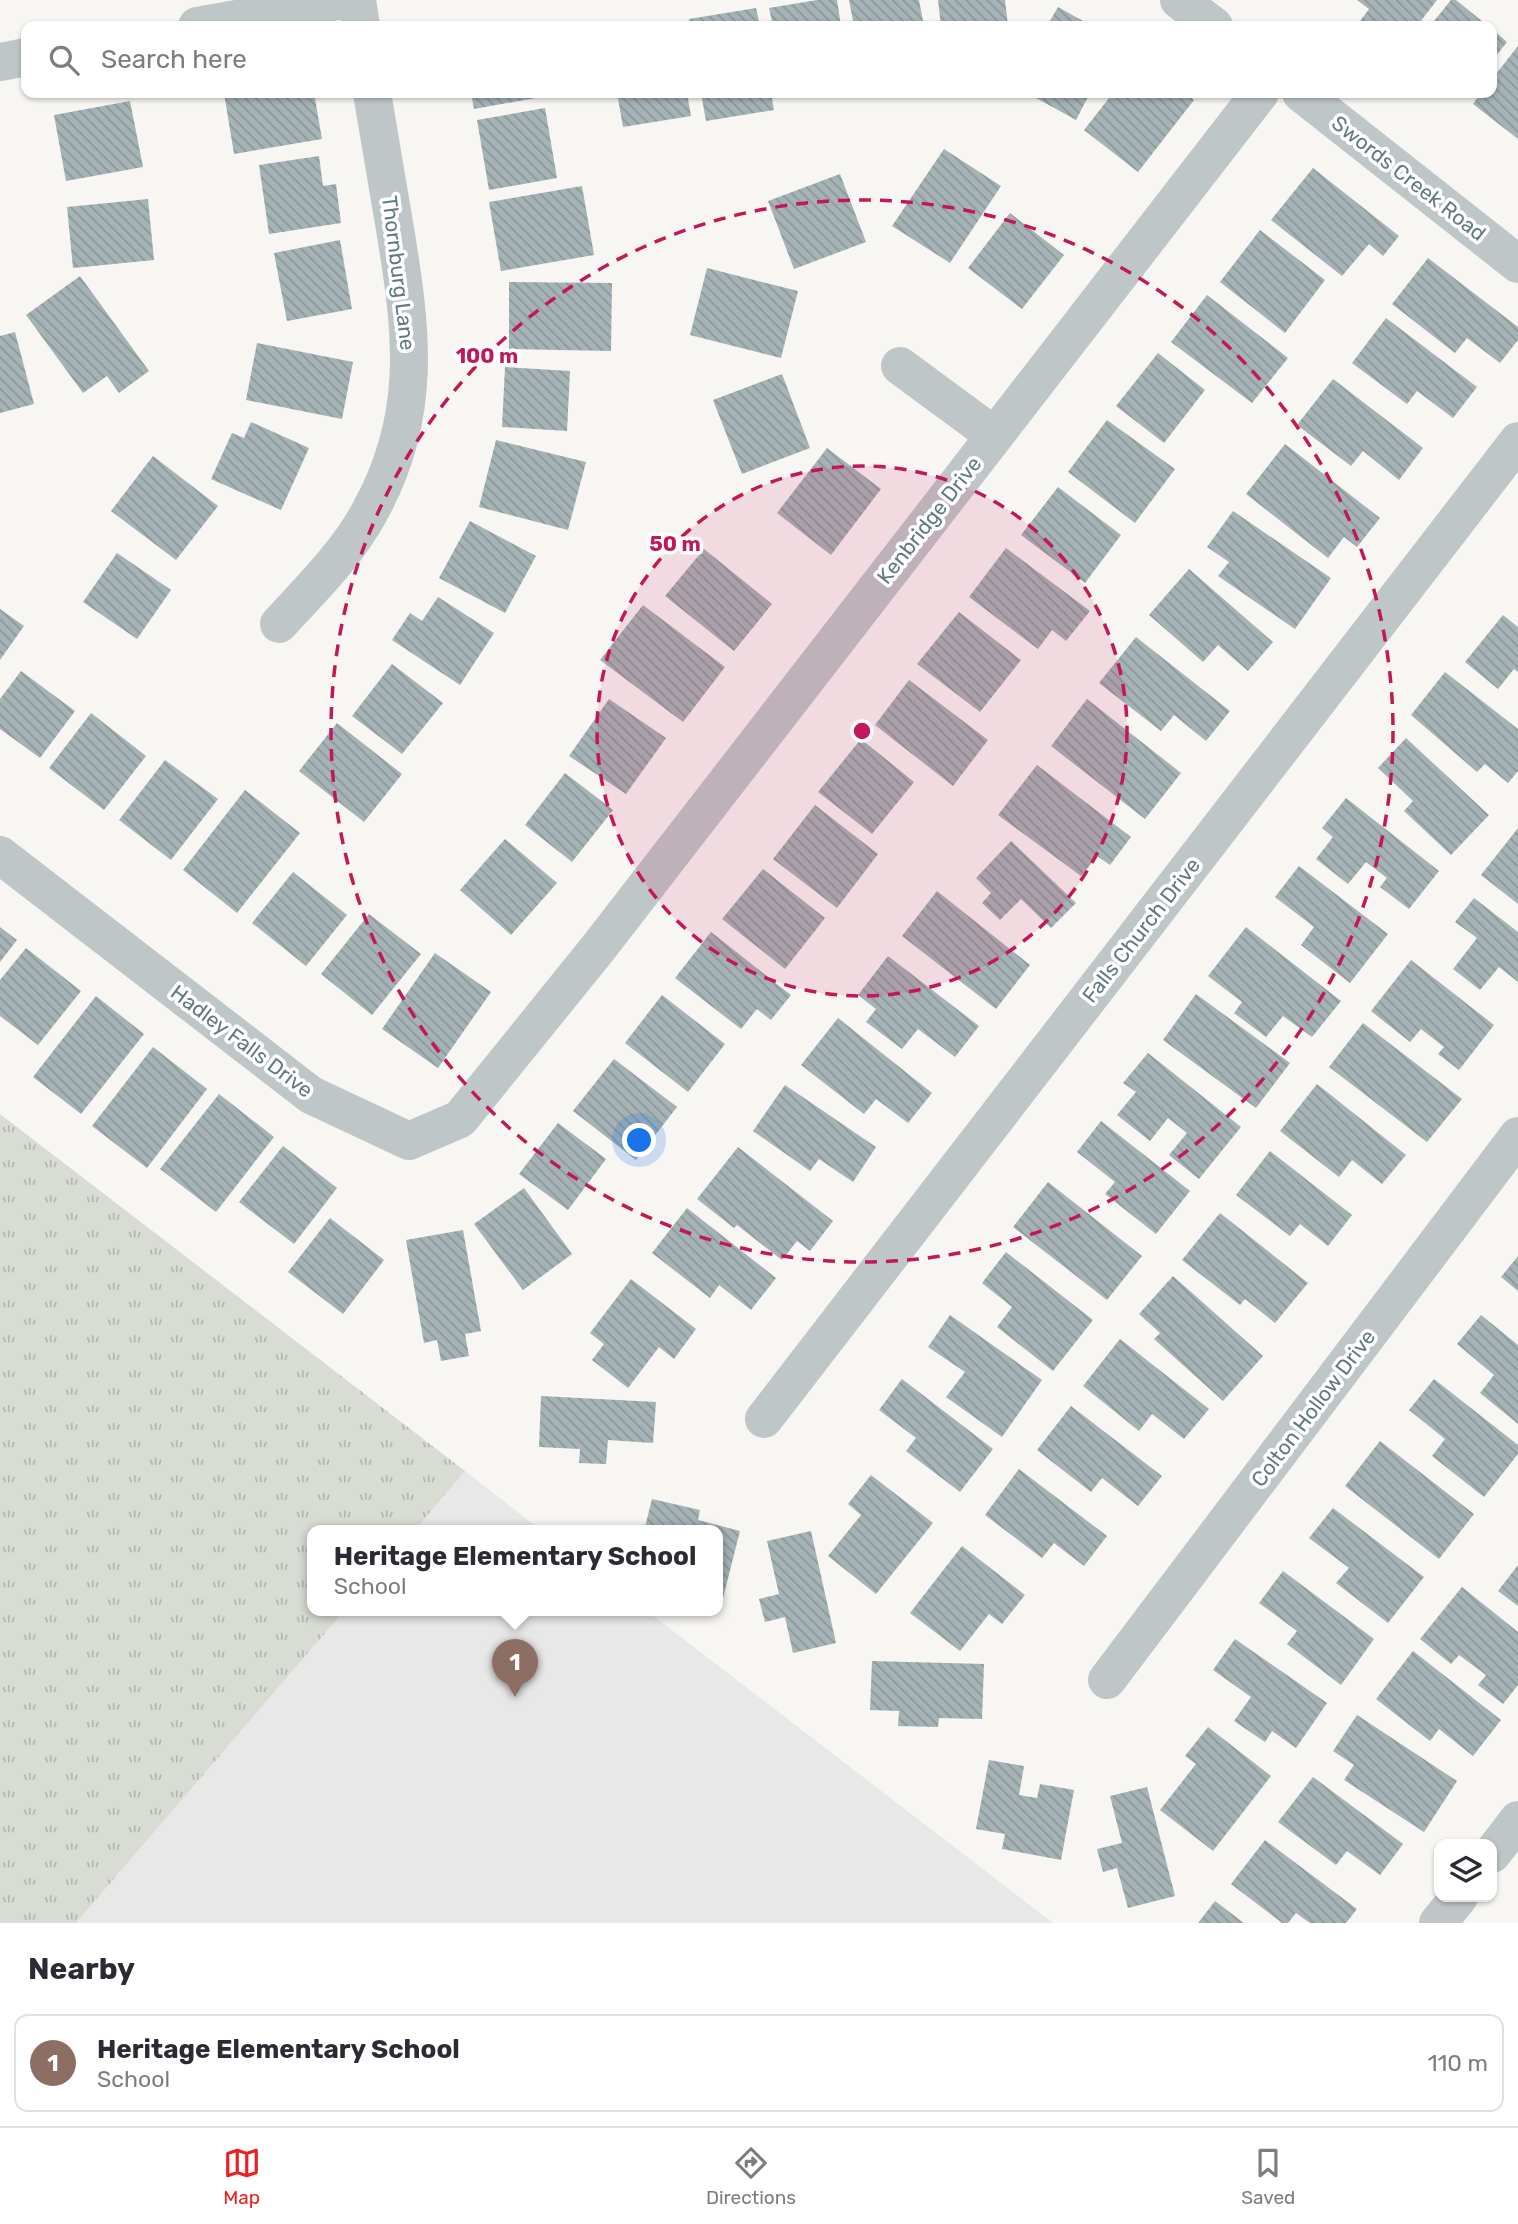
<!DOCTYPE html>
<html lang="en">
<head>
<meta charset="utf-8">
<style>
  body { margin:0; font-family:Rubik,sans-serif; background:#f2f2f3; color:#2b2b33 }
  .controls { position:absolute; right:21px; bottom:21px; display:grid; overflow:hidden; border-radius:14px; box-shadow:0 2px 5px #0004 }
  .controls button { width:63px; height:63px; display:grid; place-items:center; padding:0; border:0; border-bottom:2px solid #e1e1e2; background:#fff; color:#2b2b33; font:35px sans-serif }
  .you { position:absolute; left:640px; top:1141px; width:24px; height:24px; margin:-18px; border:5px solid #fff; border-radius:50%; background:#1a73e8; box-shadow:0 0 0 10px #1a73e833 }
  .badge { display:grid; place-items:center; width:46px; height:46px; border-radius:50%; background:#ec1e21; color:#fff; font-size:23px; font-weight:700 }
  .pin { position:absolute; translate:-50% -58px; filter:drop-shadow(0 2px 4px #0008) }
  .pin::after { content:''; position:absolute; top:37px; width:24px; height:21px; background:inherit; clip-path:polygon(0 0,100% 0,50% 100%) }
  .popup { position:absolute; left:307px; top:1525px; width:416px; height:91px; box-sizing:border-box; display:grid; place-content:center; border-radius:14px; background:#fff; filter:drop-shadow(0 2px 5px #0005); font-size:23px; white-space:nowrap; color:#7c7c81 }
  .popup b { font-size:26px; color:#2b2b33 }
  .popup::after { content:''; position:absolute; left:50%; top:100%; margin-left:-14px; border:14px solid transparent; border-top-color:#fff }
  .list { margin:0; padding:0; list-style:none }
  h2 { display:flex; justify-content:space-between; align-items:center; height:91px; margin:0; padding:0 28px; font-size:30px }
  h2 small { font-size:23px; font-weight:400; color:#7c7c81 }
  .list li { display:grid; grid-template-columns:46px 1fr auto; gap:21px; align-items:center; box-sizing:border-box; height:98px; margin:0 14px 14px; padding:0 14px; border:2px solid #e1e1e2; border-radius:14px }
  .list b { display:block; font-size:26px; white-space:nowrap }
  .list p { margin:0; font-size:23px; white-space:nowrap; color:#7c7c81 }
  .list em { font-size:23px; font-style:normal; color:#7c7c81 }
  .icon { flex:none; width:38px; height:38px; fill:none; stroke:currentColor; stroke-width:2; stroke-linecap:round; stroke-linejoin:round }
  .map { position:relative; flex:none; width:1518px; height:1923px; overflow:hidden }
  .search { position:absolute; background:#fff; box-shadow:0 2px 5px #0004; left:21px; right:21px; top:21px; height:77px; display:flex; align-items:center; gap:18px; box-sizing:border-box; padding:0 24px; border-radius:14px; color:#7c7c81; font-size:26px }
  .sheet { height:203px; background:#fff }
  nav { display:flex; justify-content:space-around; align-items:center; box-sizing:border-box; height:98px; border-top:2px solid #e1e1e2; background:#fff; font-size:19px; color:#7c7c81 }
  nav a { display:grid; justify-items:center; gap:4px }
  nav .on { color:#ec1e21 }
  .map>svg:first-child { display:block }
</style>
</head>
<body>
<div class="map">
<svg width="1518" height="1923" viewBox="0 0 1518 1923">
  <defs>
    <pattern id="grass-tufts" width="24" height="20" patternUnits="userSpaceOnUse" patternTransform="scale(1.75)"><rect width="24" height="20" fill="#d8dcd2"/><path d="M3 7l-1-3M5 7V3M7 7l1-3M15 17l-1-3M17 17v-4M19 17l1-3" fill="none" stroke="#b3b7b0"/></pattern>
    <pattern id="building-back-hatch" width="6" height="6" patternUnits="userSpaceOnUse" patternTransform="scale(1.75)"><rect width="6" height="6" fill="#a6b3b6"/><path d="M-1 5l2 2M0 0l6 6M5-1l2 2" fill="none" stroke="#8b9799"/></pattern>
  </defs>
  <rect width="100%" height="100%" fill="#f7f6f3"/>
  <path fill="#e7e8e7" d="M465 1471 542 1531H414Z
    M344 1611H647L1053 1923H76Z"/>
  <path fill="url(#grass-tufts)" d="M0 1114 465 1471 414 1531H312V1611H344L76 1923H0Z"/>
  <path fill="url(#building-back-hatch)" d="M817 0H837L841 26H773L769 8Z
    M849 0H919L924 26H854Z
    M938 0H1005L1008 26H941Z
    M1357 0H1437L1417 26H1367L1360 21 1369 9Z
    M1451 0H1456L1488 26H1430Z
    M1058 7 1092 26H1047Z
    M756 8 760 26H690L689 19Z
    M1492 29 1507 42 1492 61Z
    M1518 46V139L1473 104 1481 93H1492V79Z
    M224 93H314L322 139 234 154Z
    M471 93H558V94L474 109Z
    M617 93H687L691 116 623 127Z
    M701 93H771L774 110 706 121Z
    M1027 93H1090L1076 120Z
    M1113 93H1185L1194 100 1138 172 1084 130Z
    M130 101 143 167 66 181 54 115Z
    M545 108 557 178 489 190 477 120Z
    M944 149 1001 186 950 263 892 226Z
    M319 156 323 186 336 184 341 223 269 234 259 165Z
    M1313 168 1399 236 1383 256 1369 244 1342 276 1271 220Z
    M840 174 866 242 794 269 768 201Z
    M582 186 594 255 501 271 489 202Z
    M148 199 154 260 73 268 67 207Z
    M1010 213 1064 255 1022 309 968 268Z
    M1260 230 1325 280 1285 333 1220 282Z
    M340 240 352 309 287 321 274 253Z
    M1428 258 1518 327V340L1500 363 1467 338 1455 353 1392 304Z
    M707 268 798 291 781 358 690 335Z
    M80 276 149 371 119 393 107 376 83 393 26 315Z
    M509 282 612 283 611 351 509 349Z
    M1207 295 1288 358 1252 403 1171 342Z
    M1386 318 1477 387 1453 418 1417 391 1407 404 1352 363Z
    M15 332 34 404 0 413V336Z
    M257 343 353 362 342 419 246 400Z
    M1158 353 1205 390 1164 443 1116 406Z
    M505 367 570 371 567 431 502 427Z
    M782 374 810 448 742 474 713 400Z
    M1333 379 1423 448 1399 480 1363 451 1351 466 1297 425Z
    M1107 420 1175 469 1135 523 1068 472Z
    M251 422 309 448 281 510 211 479 232 433 244 438Z
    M496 440 586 462 568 530 479 507Z
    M1285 444 1380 518 1357 547 1344 537 1328 558 1246 494Z
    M827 448 881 489 831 555 777 513Z
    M153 456 218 506 176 560 111 511Z
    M1058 487 1121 535 1085 583 1021 535Z
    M1233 511 1331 578 1295 629 1218 576 1229 562 1207 547Z
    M470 521 536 556 505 613 439 578Z
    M1006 548 1090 611 1066 641 1052 630 1038 649 969 597Z
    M704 549 772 604 734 651 665 596Z
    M117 553 171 590 137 639 83 602Z
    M1189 569 1273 642 1248 671 1218 645 1203 662 1149 615Z
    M438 597 494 633 460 685 392 640 410 613 422 621Z
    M643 605 725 667 683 722 600 660Z
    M0 609 24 626 0 660Z
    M959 612 1021 660 980 712 917 664Z
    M1503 615 1518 627V672L1514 669 1498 689 1465 662Z
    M1136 637 1230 711 1206 741 1174 715 1161 731 1099 683Z
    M392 664 443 703 402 754 352 716Z
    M21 671 75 711 40 758 0 729V699Z
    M1445 672 1518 729V771L1508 783 1485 764 1477 772 1411 715Z
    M909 680 988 740 953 786 875 725Z
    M609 699 666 738 626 794 569 756Z
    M1087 699 1181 773 1145 819 1051 746Z
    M91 713 146 756 104 810 49 768Z
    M337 723 402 774 364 822 299 771Z
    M1406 738 1489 815 1451 855 1404 811 1413 801 1378 768Z
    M861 739 914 782 872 834 818 792Z
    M165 760 218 799 171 860 119 820Z
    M1037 765 1131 837 1110 865 1097 856 1081 876 998 815Z
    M565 773 613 810 572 862 525 825Z
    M245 790 300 833 237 913 183 870Z
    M1346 798 1439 871 1409 909 1380 887 1387 878 1366 862 1348 884 1316 859 1333 837 1322 828Z
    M815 805 878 854 837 908 773 859Z
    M1518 828V904L1481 875Z
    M505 839 557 883 511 935 460 890Z
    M1011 841 1076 903 1051 928 1021 899 1000 920 982 903 991 893 976 878Z
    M1299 866 1388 934 1350 983 1301 945 1314 927 1275 897Z
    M763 869 825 918 785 969 722 919Z
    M293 872 347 915 306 966 252 923Z
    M937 891 1030 965 996 1009 902 936Z
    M1474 898 1518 932V982L1499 967 1480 990 1453 969 1477 938 1455 922Z
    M369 914 421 954 372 1015 321 974Z
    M0 927 17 940 0 962Z
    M1246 927 1341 1001 1312 1037 1283 1016 1266 1037 1234 1013 1242 1002 1208 976Z
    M711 932 791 995 771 1020 757 1009 741 1029 675 978Z
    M26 948 81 991 38 1045 0 1016V980Z
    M435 953 491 992 438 1068 382 1029Z
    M888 956 979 1026 955 1057 918 1029 902 1049 866 1022 876 1009 858 995Z
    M1411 960 1494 1025 1459 1070 1438 1054 1444 1047 1421 1029 1410 1042 1371 1011Z
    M1196 994 1290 1063 1256 1108 1163 1040Z
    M662 995 725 1044 688 1092 625 1043Z
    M96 996 144 1034 81 1114 33 1077Z
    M838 1018 932 1093 908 1123 876 1099 864 1114 801 1065Z
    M1363 1023 1462 1099 1427 1142 1329 1067Z
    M153 1047 207 1089 147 1168 92 1126Z
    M1148 1053 1241 1127 1199 1179 1169 1155 1187 1133 1168 1118 1150 1141 1117 1115 1136 1092 1123 1083Z
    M614 1059 677 1107 636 1160 573 1111Z
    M1317 1084 1406 1155 1382 1184 1352 1160 1339 1177 1280 1131Z
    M785 1085 876 1147 853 1182 819 1159 810 1171 753 1131Z
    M219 1094 274 1137 216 1212 160 1169Z
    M1101 1121 1190 1191 1156 1234 1105 1194 1115 1182 1077 1152Z
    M558 1123 606 1159 568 1210 519 1174Z
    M283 1146 337 1188 294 1244 239 1202Z
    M738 1147 833 1221 810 1251 797 1241 782 1260 737 1225 734 1228 697 1199Z
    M1270 1151 1352 1215 1328 1246 1300 1224 1290 1236 1236 1195Z
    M1048 1182 1142 1256 1107 1300 1013 1227Z
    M524 1188 572 1254 523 1290 474 1224Z
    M687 1208 776 1278 751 1310 719 1285 710 1298 652 1253Z
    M1220 1213 1308 1283 1275 1323 1245 1299 1240 1305 1182 1260Z
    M330 1218 384 1260 343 1314 288 1272Z
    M463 1230 481 1331 465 1334 469 1356 441 1361 437 1340 424 1343 406 1240Z
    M1006 1252 1093 1320 1053 1371 997 1327 1012 1307 982 1283Z
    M1518 1256V1291L1501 1277Z
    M1173 1276 1263 1356 1223 1401 1154 1339 1160 1333 1139 1314Z
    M631 1279 696 1329 674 1359 659 1347 628 1388 592 1360 604 1344 590 1333Z
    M950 1315 1042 1380 1002 1437 946 1397 965 1372 928 1347Z
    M1481 1315 1518 1345V1424L1480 1393 1494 1375 1457 1344Z
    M1120 1339 1209 1409 1184 1439 1152 1414 1139 1431 1083 1386Z
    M902 1379 993 1449 960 1492 906 1451 916 1438 879 1410Z
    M1434 1379 1518 1445V1454L1484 1497 1432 1456 1445 1439 1409 1410Z
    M541 1396 656 1402 653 1443 608 1440 606 1464 579 1463 580 1449 539 1447Z
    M1071 1406 1162 1476 1138 1506 1102 1478 1091 1492 1037 1450Z
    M1380 1441 1474 1514 1439 1559 1345 1486Z
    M1019 1469 1107 1536 1084 1566 1054 1543 1042 1558 985 1515Z
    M871 1475 933 1523 876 1594 828 1556 861 1515 848 1504Z
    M652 1499 700 1510 698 1520 740 1531 722 1602 718 1601V1531H644Z
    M1333 1508 1424 1577 1388 1623 1336 1583 1349 1568 1309 1538Z
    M811 1531 836 1643 793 1653 785 1617 765 1622 759 1599 779 1594 767 1541Z
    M962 1546 1025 1595 1002 1624 989 1614 960 1651 910 1613Z
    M1518 1565V1606L1498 1591Z
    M1283 1571 1374 1639 1341 1685 1287 1644 1297 1631 1259 1603Z
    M1462 1587 1518 1632V1685L1503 1704 1478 1685 1486 1675 1459 1655 1451 1664 1420 1639Z
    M1235 1639 1327 1703 1296 1748 1272 1731 1265 1742 1234 1721 1251 1697 1213 1670Z
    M1413 1651 1501 1720 1473 1756 1439 1729 1430 1741 1376 1699Z
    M872 1661 984 1664 982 1719 939 1718 938 1727 898 1726 899 1711 870 1710Z
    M1357 1715 1457 1781 1424 1832 1344 1780 1354 1765 1333 1751Z
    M1208 1727 1271 1776 1213 1851 1160 1810 1196 1764 1185 1756Z
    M989 1760 1024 1766 1019 1795 1037 1798 1040 1784 1074 1790 1061 1860 1002 1849 1005 1834 976 1829Z
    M1313 1777 1403 1844 1380 1875 1347 1851 1336 1865 1278 1822Z
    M1147 1787 1175 1896 1128 1908 1117 1868 1103 1872 1097 1849 1122 1843 1110 1796Z
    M1265 1840 1357 1909 1346 1923H1310L1296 1913 1288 1923H1282L1231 1884Z
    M1215 1901 1244 1923H1198Z"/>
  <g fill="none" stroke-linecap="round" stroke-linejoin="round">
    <path stroke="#bfc6c8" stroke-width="38" d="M357 0 361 26
      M1179 0 1214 26
      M197 26 343 0
      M0 62 26 57
      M1301 93 1518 264
      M900 366 995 436
      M279 624C311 589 346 555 369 513 423 417 412 332 395 229 387 184 380 138 372 93
      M0 855 311 1095 409 1141 460 1119 599 947 1260 93
      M764 1419 1518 441
      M1107 1680 1518 1136
      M1492 1854 1518 1820
      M1438 1923 1459 1897"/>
  </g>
  <circle cx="862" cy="731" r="265" fill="#c2185b" fill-opacity=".12"/>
  <g fill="none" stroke="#c2185b" stroke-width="3.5" stroke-dasharray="12 9">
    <circle cx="862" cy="731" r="265"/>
    <circle cx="862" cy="731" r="531"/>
  </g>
  <g text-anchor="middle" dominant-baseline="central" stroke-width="7" stroke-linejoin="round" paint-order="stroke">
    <g font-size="21" fill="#607a80" stroke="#fff">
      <text transform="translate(1409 178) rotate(38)">Swords Creek Road</text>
      <text transform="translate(399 273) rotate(83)">Thornburg Lane</text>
      <text transform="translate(929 520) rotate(-52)">Kenbridge Drive</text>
      <text transform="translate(1141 930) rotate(-52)">Falls Church Drive</text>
      <text transform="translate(242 1041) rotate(37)">Hadley Falls Drive</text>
      <text transform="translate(1313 1408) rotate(-53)">Colton Hollow Drive</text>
    </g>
  </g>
  <circle cx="862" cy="731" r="10" fill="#c2185b" stroke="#fff" stroke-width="3.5"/>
  <g font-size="21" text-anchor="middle" font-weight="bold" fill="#c2185b" stroke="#fff" stroke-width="7" stroke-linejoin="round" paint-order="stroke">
    <text x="487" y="363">100 m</text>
    <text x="675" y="551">50 m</text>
  </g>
</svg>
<div class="controls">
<button><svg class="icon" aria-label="layers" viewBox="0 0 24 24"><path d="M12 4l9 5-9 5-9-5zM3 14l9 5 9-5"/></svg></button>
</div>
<div class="you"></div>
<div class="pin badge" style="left:515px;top:1697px;background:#8d6e63">1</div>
<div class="popup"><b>Heritage Elementary School</b>School</div>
<div class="search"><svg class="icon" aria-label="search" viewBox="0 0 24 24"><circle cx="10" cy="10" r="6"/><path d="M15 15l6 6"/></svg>Search here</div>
</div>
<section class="sheet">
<h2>Nearby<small></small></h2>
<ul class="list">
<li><span class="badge" style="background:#8d6e63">1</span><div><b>Heritage Elementary School</b><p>School</p></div><em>110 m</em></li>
</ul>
</section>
<nav>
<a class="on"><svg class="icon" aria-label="map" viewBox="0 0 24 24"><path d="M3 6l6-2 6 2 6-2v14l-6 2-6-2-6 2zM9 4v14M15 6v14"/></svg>Map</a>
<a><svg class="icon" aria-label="directions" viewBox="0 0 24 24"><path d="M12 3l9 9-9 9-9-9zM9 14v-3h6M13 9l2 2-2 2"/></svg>Directions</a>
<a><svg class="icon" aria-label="saved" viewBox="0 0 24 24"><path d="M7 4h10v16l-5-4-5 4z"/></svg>Saved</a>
</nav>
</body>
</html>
